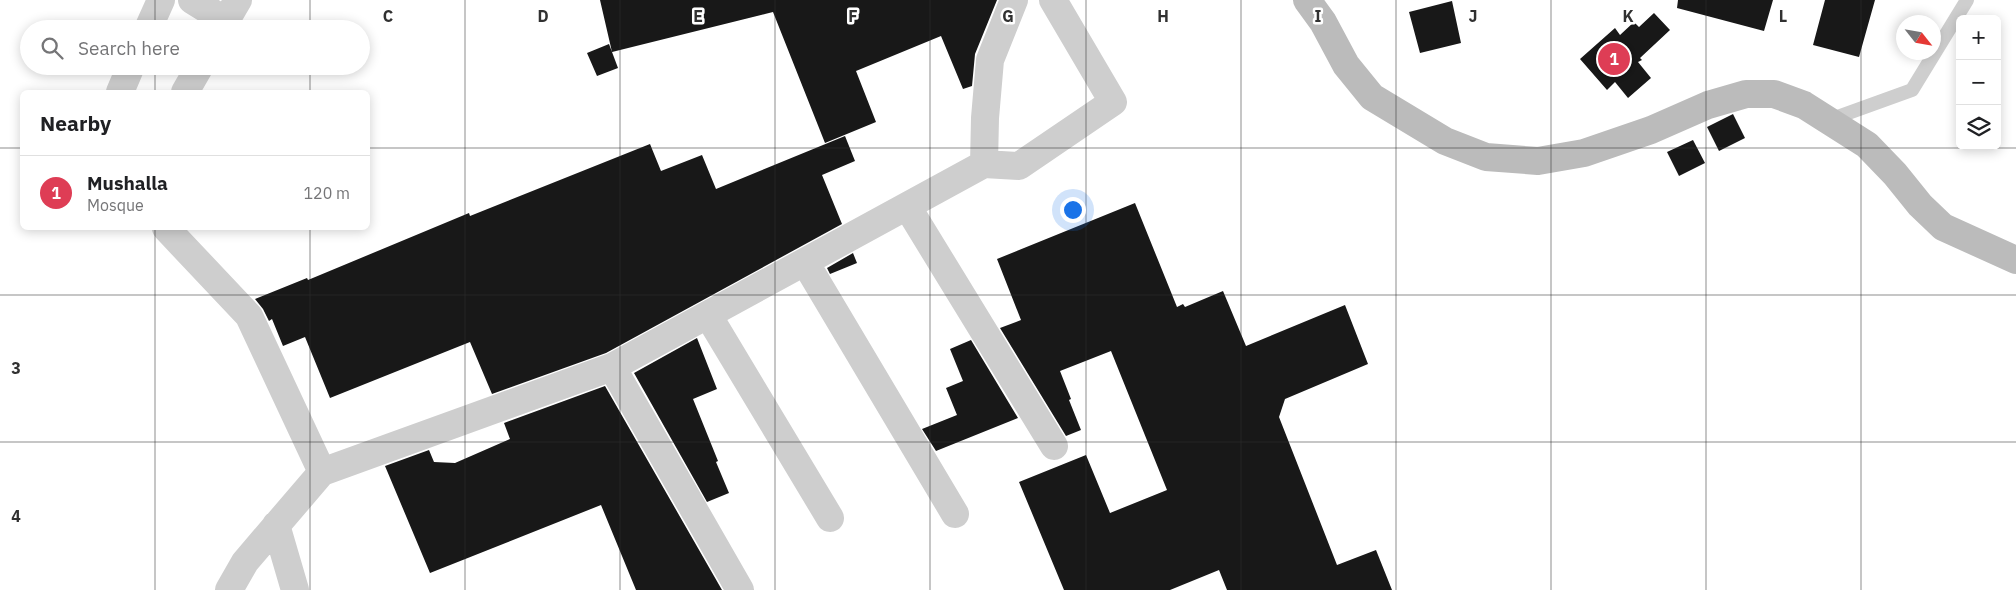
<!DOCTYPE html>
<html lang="en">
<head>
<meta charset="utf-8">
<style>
  body { margin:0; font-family:"IBM Plex Sans",sans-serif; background:#f2f2f2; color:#202124 }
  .controls { position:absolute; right:15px; top:15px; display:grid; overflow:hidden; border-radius:8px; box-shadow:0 2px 12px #0003 }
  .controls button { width:45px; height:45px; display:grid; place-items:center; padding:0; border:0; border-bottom:1px solid #e0e0e0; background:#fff; color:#202124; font:25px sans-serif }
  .compass { position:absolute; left:1896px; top:15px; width:45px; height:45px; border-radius:50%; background:#fff; box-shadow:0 2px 12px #0003; rotate:121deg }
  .you { position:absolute; left:1072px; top:209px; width:18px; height:18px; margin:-12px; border:4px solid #fff; border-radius:50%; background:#1a73e8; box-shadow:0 0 0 8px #1a73e833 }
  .badge { display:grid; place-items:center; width:32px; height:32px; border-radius:50%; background:#de3d55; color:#fff; font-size:16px; font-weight:700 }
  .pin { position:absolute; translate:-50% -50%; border:2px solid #fff; box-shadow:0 1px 5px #0006 }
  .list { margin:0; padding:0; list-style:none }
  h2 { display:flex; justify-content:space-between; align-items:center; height:65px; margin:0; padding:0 20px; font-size:21px }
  h2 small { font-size:16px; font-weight:400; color:#757577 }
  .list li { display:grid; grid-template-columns:32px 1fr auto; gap:15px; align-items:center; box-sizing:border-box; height:75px; padding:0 20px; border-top:1px solid #e0e0e0 }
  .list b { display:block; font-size:19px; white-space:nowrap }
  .list p { margin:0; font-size:16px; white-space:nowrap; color:#757577 }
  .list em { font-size:16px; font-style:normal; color:#757577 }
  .icon { flex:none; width:28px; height:28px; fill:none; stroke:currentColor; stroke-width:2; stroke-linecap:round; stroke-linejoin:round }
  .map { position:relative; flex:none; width:2016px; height:590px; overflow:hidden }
  .search { position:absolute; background:#fff; box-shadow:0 2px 12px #0003; left:20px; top:20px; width:350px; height:55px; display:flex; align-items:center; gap:12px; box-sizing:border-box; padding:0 18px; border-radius:28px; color:#757577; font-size:19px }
  .panel { position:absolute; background:#fff; box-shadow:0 2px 12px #0003; left:20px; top:90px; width:350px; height:140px; border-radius:8px }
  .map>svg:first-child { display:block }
</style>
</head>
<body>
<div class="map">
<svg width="2016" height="590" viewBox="0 0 2016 590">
  <rect width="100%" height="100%" fill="#fff"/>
  <path fill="#181818" d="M600 0H997L975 54 972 86 963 89 941 36 856 71 876 122 825 143 773 12 612 52Z
    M1678 0H1773L1764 31 1677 8Z
    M1825 0H1875L1859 57 1813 45Z
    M1452 1 1461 43 1420 53 1409 12Z
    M1654 13 1670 30 1640 58 1642 60 1638 62 1651 78 1628 98 1615 82 1607 90 1580 59 1615 28 1620 35 1634 22 1639 27Z
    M609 44 618 68 597 76 587 53Z
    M1733 114 1745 138 1719 151 1707 127Z
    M845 136 855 161 822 175 842 224 606 353 492 394 470 342 330 398 305 337 283 346 272 319 269 321 263 309 255 299 307 278 308 280 469 213 470 216 650 144 661 171 702 155 716 189Z
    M1693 140 1705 163 1679 176 1667 152Z
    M1135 203 1177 307 1183 304 1185 307 1223 291 1246 346 1345 305 1368 364 1285 399 1279 417 1337 565 1376 550 1392 590H1227L1219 570 1170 590H1064L1019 482 1086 455 1110 513 1167 490 1111 351 1060 371 1071 399 1069 400 1081 430 1066 436 1000 328 1021 320 997 259Z
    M853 253 857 263 830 274 827 268Z
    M697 338 717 389 693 399 718 461 716 462 729 493 707 502 634 373Z
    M971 340 1018 418 936 451 922 429 957 415 946 388 963 381 950 349Z
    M605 386 722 590H636L601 505 430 573 385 466 429 450 434 462 455 463 510 439 504 423Z"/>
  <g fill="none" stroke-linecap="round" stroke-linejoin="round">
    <path stroke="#cecece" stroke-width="14" d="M1829 120 1912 90 1967 0"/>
    <path stroke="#cecece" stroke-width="28" d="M192 0 226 21
      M148 29 161 0
      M221 29 238 0
      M120 92 131 66
      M185 92 200 66
      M984 164 985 118 990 60 1014 0
      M907 206 1054 446
      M166 228 249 316 322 472
      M805 262 955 514
      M708 315 830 518
      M612 367 740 590
      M276 525 295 590
      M229 590 245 562 322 472 612 367 984 164 1019 166 1113 102 1053 0"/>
    <path stroke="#bbb" stroke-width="28" d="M1307 0 1323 22 1346 65 1372 97 1445 141 1486 157 1538 161 1584 153 1651 130 1708 105 1746 94H1774L1804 105 1867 145 1895 174 1920 205 1943 227 2016 260"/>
  </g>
  <path fill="none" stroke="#313131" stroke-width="1" stroke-opacity="0.55" d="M155 0V29M310 0V29M465 0V590M620 0V590M775 0V590M930 0V590M1086 0V590M1241 0V590M1396 0V590M1551 0V590M1706 0V590M1861 0V590M155 66V92M310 66V92M0 148H22M368 148H2016M155 228V590M310 228V590M0 295H2016M0 442H2016"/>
  <g font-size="16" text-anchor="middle" font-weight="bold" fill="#313131" stroke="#fff" stroke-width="5" stroke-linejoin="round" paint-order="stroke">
    <text x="388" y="22">C</text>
    <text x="543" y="22">D</text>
    <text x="698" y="22">E</text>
    <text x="853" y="22">F</text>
    <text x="1008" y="22">G</text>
    <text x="1163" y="22">H</text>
    <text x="1318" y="22">I</text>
    <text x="1473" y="22">J</text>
    <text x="1628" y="22">K</text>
    <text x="1783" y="22">L</text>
    <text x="16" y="374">3</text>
    <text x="16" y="522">4</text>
  </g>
</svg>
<div class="controls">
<button>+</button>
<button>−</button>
<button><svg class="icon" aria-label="layers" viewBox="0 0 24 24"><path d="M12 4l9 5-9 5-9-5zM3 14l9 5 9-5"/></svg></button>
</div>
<svg class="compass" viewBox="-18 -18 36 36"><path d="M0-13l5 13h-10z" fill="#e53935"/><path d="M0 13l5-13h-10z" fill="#757577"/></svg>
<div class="you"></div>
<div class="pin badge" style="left:1614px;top:59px">1</div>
<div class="search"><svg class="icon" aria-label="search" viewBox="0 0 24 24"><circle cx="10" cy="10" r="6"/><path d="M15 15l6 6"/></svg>Search here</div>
<section class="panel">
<h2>Nearby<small></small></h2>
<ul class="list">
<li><span class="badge">1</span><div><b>Mushalla</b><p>Mosque</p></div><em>120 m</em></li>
</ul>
</section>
</div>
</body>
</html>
